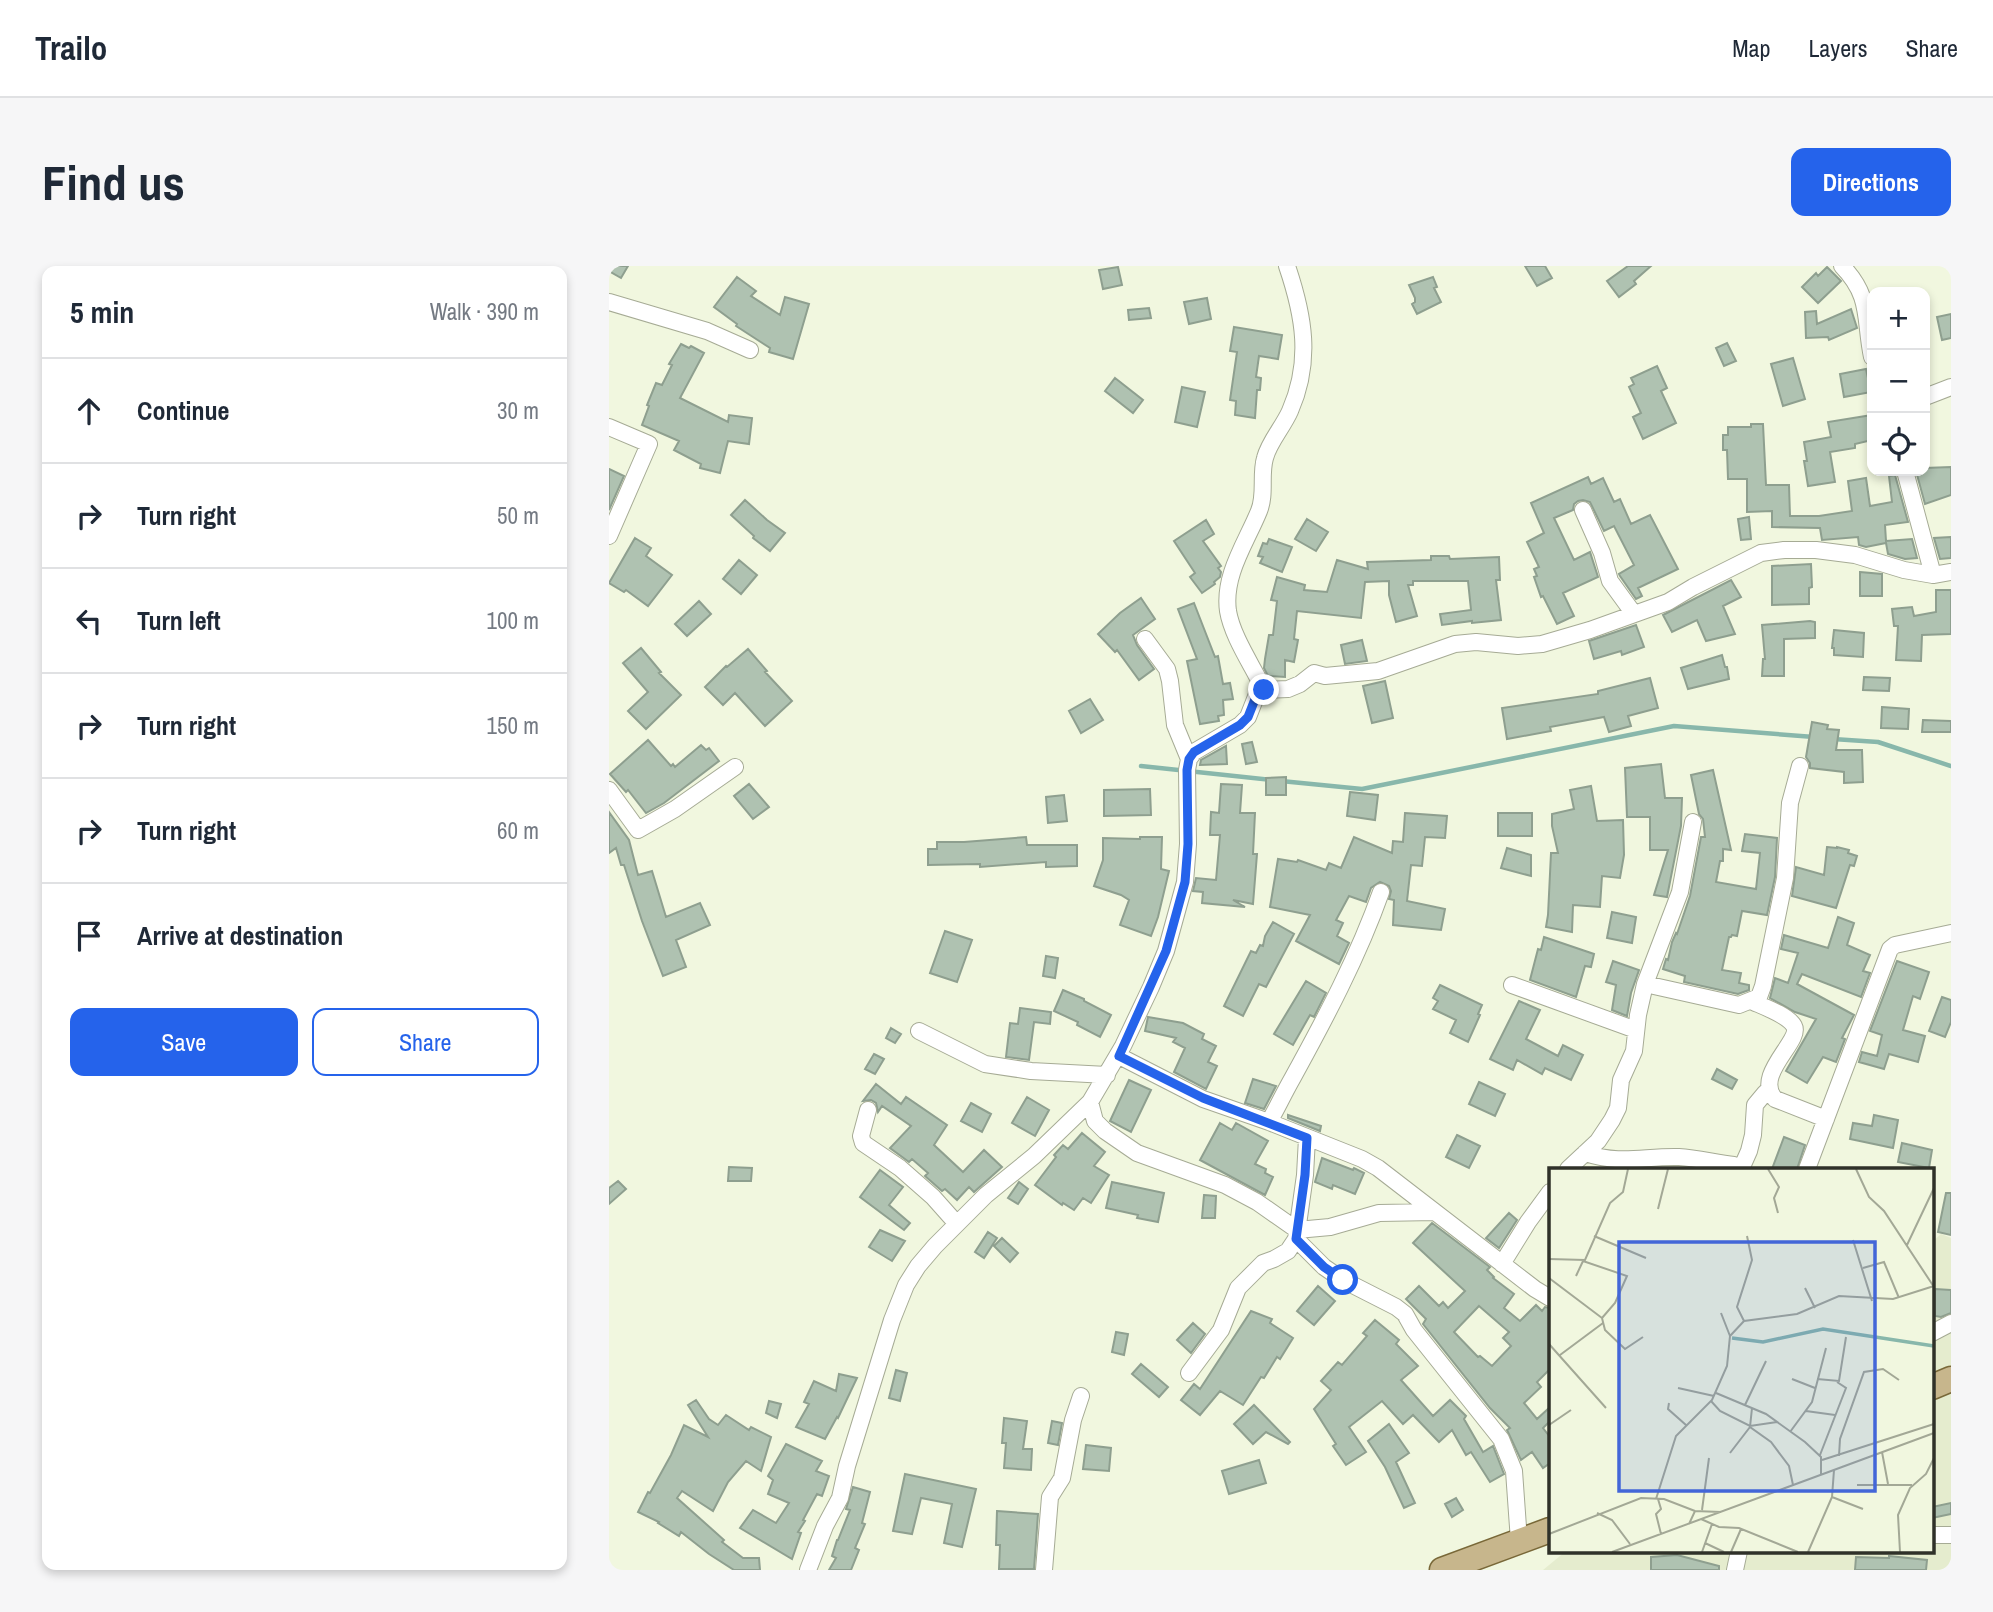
<!DOCTYPE html>
<html lang="en">
<head>
<meta charset="utf-8">
<style>
  body { margin:0; font-family:"Archivo Narrow",sans-serif; background:#f6f6f7; color:#1f2937 }
  .controls { position:absolute; right:21px; top:21px; display:grid; overflow:hidden; border-radius:14px; box-shadow:0 4px 10px #0003 }
  .controls button { width:63px; height:63px; display:grid; place-items:center; padding:0; border:0; border-bottom:2px solid #e0e1e3; background:#fff; color:#1f2937; font:35px sans-serif }
  .stop { position:absolute; width:21px; height:21px; margin:-16px; border:5px solid #2563eb; border-radius:50%; background:#fff }
  .stop.end { background:#2563eb; border-color:#fff; box-shadow:0 2px 7px #0008 }
  .list { margin:0; padding:0; list-style:none }
  h2 { display:flex; justify-content:space-between; align-items:center; height:91px; margin:0; padding:0 28px; font-size:30px }
  h2 small { font-size:23px; font-weight:400; color:#747a83 }
  .list li { display:grid; grid-template-columns:46px 1fr auto; gap:21px; align-items:center; box-sizing:border-box; height:105px; padding:0 28px; border-top:2px solid #e0e1e3 }
  .list b { display:block; font-size:26px; white-space:nowrap }
  .list em { font-size:23px; font-style:normal; color:#747a83 }
  .actions { display:flex; gap:14px; padding:21px 28px }
  .actions a { flex:1; padding:16px 0; border:2px solid #2563eb; border-radius:14px; text-align:center; font-size:24px; color:#2563eb }
  .actions .main { background:#2563eb; color:#fff }
  .icon { flex:none; width:38px; height:38px; fill:none; stroke:currentColor; stroke-width:2; stroke-linecap:round; stroke-linejoin:round }
  .map { position:relative; flex:none; width:1342px; height:1304px; overflow:hidden; border-radius:14px }
  header { display:flex; align-items:center; gap:42px; box-sizing:border-box; height:98px; padding:0 35px; background:#fff; border-bottom:2px solid #e0e1e3 }
  header strong { font-size:33px }
  nav { display:flex; gap:38px; margin-inline-start:auto; font-size:24px }
  .intro { display:flex; align-items:center; justify-content:space-between; box-sizing:border-box; height:168px; padding:0 42px }
  h1 { margin:0; font-size:49px }
  .button { padding:18px 32px; border-radius:14px; background:#2563eb; color:#fff; font-size:24px; font-weight:700 }
  main { display:flex; gap:42px; padding:0 42px }
  aside { flex:1; background:#fff; border-radius:14px; box-shadow:0 4px 10px #0003 }
  .map>svg:first-child { display:block }
</style>
</head>
<body>
<header>
<strong>Trailo</strong>
<nav><a>Map</a><a>Layers</a><a>Share</a></nav>
</header>
<div class="intro"><h1>Find us</h1><a class="button">Directions</a></div>
<main>
<aside>
<h2>5 min<small>Walk · 390 m</small></h2>
<ul class="list">
<li><svg class="icon" aria-label="ahead" viewBox="0 0 24 24"><path d="M12 20V5M6 11l6-6 6 6"/></svg><div><b>Continue</b></div><em>30 m</em></li>
<li><svg class="icon" aria-label="right" viewBox="0 0 24 24"><path d="M7 20v-9h11M14 6l5 5-5 5"/></svg><div><b>Turn right</b></div><em>50 m</em></li>
<li><svg class="icon" aria-label="left" viewBox="0 0 24 24"><path d="M17 20v-9H6M10 6l-5 5 5 5"/></svg><div><b>Turn left</b></div><em>100 m</em></li>
<li><svg class="icon" aria-label="right" viewBox="0 0 24 24"><path d="M7 20v-9h11M14 6l5 5-5 5"/></svg><div><b>Turn right</b></div><em>150 m</em></li>
<li><svg class="icon" aria-label="right" viewBox="0 0 24 24"><path d="M7 20v-9h11M14 6l5 5-5 5"/></svg><div><b>Turn right</b></div><em>60 m</em></li>
<li><svg class="icon" aria-label="arrive" viewBox="0 0 24 24"><path d="M6 21V4h12l-3 4 3 4H6"/></svg><div><b>Arrive at destination</b></div></li>
</ul>
<div class="actions"><a class="main">Save</a><a>Share</a></div>
</aside>
<div class="map">
<svg width="1342" height="1304" viewBox="0 0 1342 1304">
  <rect width="100%" height="100%" fill="#f1f7df"/>
  <path fill="#e5ecce" d="M1332 968 1342 972V1304H934L957 1285H1323V976Z"/>
  <g fill="none" stroke-linecap="round" stroke-linejoin="round">
    <path stroke="#88b7ab" stroke-width="4.5" d="M1224 473 1269 476 1342 500
      M532 500 663 514
      M672 515 753 523 1065 460 1205 471"/>
  </g>
  <path fill="#afc2b1" stroke="#8e9f8f" stroke-width="2" fill-rule="evenodd" d="M0 0H19L12 12 0 5Z
    M916 0H936L943 12 928 20Z
    M1019 0H1042L1025 15 1027 18 1010 31 998 15Z
    M509 1 513 19 494 23 490 4Z
    M1218 1 1232 15 1209 37 1193 21 1207 7 1209 10Z
    M128 11 147 25 142 30 171 49 176 31 200 38 184 93 160 86 161 82 127 60 128 58 105 41Z
    M824 11 828 21 825 22 832 36 808 48 803 38 806 36V32L800 19Z
    M598 32 602 53 580 58 575 36Z
    M540 42 542 52 520 54 519 44Z
    M1242 43 1248 62 1220 74 1219 71 1197 72 1196 46 1207 45 1208 58Z
    M1342 48V72L1333 74 1328 51Z
    M625 61 673 69 669 93 650 90 647 111 652 112 651 124H648L646 152 626 149 627 135 621 134 628 86 621 85Z
    M1118 77 1127 95 1115 100 1107 82Z
    M72 78 80 82 82 80 95 87 71 132 119 156 120 149 143 152 140 178 119 175 111 207 91 202 92 198 65 184 70 175 33 159 40 140 38 139 47 117 53 119 63 99 60 98Z
    M1184 92 1196 133 1174 140 1162 98Z
    M1048 100 1058 122 1052 125 1067 157 1034 173 1024 151 1032 147 1020 121 1025 118 1022 112Z
    M1257 103 1262 126 1235 131 1231 108Z
    M506 112 534 134 524 147 496 125Z
    M573 121 596 126 588 161 566 156Z
    M1263 149V174L1246 178V182L1221 186 1226 216 1199 220 1195 195H1198L1195 176 1222 171 1219 156Z
    M1142 158H1154L1157 219H1180L1181 250H1210L1243 245 1239 215 1257 212 1261 240 1283 236 1280 210 1286 209 1299 256 1276 259 1277 275 1303 273 1308 292 1296 293 1279 288 1277 277 1257 281 1250 279 1249 271 1213 274 1211 262 1163 261V245L1138 246V213H1119L1118 184H1114V169H1119V161H1142Z
    M1342 201V229L1316 238 1307 205H1316V202Z
    M0 203 15 210 0 244Z
    M979 211 982 218 994 212 1005 236 1011 233 1022 258 1041 249 1069 303 1029 322 1033 330 1027 333 1011 310 1010 308 1025 299 1005 260 995 265 981 236 974 234 969 235 965 238 964 244 945 252 965 294 981 286 989 311 954 327 965 350 948 358 934 330 932 331 925 311 928 310 925 303 930 301 918 276 935 267 922 237Z
    M136 234 158 254 176 267 161 285 144 272 145 270 122 249Z
    M1140 251 1142 273 1132 274 1129 253Z
    M698 253 719 266 707 285 686 273Z
    M597 254 605 268 594 275 612 300 609 302 612 306 611 311 605 316 606 318 593 327 581 311 586 307 565 275Z
    M1342 271V292L1331 293 1325 272Z
    M26 272 42 282 37 290 63 309 39 340 17 324 15 326 0 317Z
    M660 273 683 281 673 306 651 297 654 291 649 290 654 277 658 278Z
    M822 290H840L841 293 890 291 891 314H887L892 354 863 357V355L833 359 831 348 862 344 859 315H804V319H799L808 350 787 356 780 329V315L756 316 752 352 688 345 685 373 689 374 685 396 676 394V411L659 410 655 402 656 393 660 369H664L668 335 662 334 668 311 696 319 695 324 718 326 728 294 759 303 758 296 822 294Z
    M130 294 148 309 132 328 114 313Z
    M1202 298 1203 321 1200 322V338L1163 339V300Z
    M1251 306 1273 308V330H1251Z
    M1122 314 1132 331 1114 340 1126 368 1097 375 1088 354 1063 366 1054 349Z
    M1327 324H1342V368L1313 369 1312 395 1287 394 1289 360H1285L1283 343 1303 341 1305 350 1327 346Z
    M532 332 546 353 524 369 528 379 545 403 530 414 508 384 506 386 489 368 511 347Z
    M90 335 102 348 78 370 66 358Z
    M585 337 606 391 609 390 614 418 621 417 624 433 614 434 615 449 609 450 610 455 591 458 578 395 588 393 569 343Z
    M1201 355 1206 356V372L1175 373V410H1153L1154 393H1156L1153 359Z
    M1027 359 1035 381 1013 389 1012 385 985 393 980 375Z
    M1225 364 1255 367 1254 391 1225 389V382H1223Z
    M753 374 758 395 736 398 732 379Z
    M32 382 52 406 50 407 72 429 37 463 19 445 39 426 14 397Z
    M139 383 158 405 156 406 183 435 156 460 126 427 114 439 96 421 117 400 118 401Z
    M1113 389 1116 401H1118L1120 413 1079 423 1072 402Z
    M1255 411 1281 412 1280 425 1254 424Z
    M1041 412 1049 442 1019 450 1022 460 1000 466 995 451 941 461 942 465 898 473 893 442 989 428V425Z
    M776 415 784 452 763 457 754 420Z
    M481 433 494 454 472 467 460 445Z
    M1273 441 1300 443 1299 463 1272 462Z
    M1314 454 1342 455V466H1313Z
    M1203 456 1219 459 1218 463 1230 464 1227 484H1253L1254 516 1235 517V506L1201 502V497L1197 491Z
    M39 474 62 500 64 498 66 501 92 479 97 484 100 482 110 495 55 537 37 547 19 524 17 526 1 508Z
    M643 476 648 496 637 498 633 478Z
    M617 480 618 498 591 499 592 494Z
    M1052 498 1056 532H1073L1072 560 1058 631 1045 629 1059 584H1041V551H1018L1016 502Z
    M1104 504 1122 584 1114 583V595H1111L1107 616 1147 623 1151 587 1133 585 1136 568 1168 572 1166 611 1158 649 1133 645 1128 670 1123 669 1122 671H1120L1113 704 1132 707 1130 717 1140 719V724L1129 728 1075 716 1076 710 1054 703 1057 693 1059 694 1063 676 1067 667 1068 668 1081 630 1092 571H1096L1094 553 1090 548 1082 509Z
    M677 511V529H657V512Z
    M140 518 160 541 144 553 125 530Z
    M612 518 633 519 631 547H646L644 588H648L644 638 624 634 636 641 593 637 594 626 584 625 587 612 607 614 611 569H601L602 546 610 547Z
    M982 520 988 555 1014 554 1015 589 1011 612 993 610 991 641 964 639 963 666 937 661 939 649 942 587H949L943 560V548L965 543 961 524Z
    M541 523 542 549 495 550V524Z
    M741 526 769 529 766 554 738 550Z
    M455 529 458 555 439 557 437 531Z
    M0 546 20 574 29 609 43 605 57 651 91 637 101 659 67 674 77 701 54 710 33 655 15 599H12L7 582 0 587Z
    M796 547 838 550 836 572 816 571 813 600 802 599 798 635 836 643 832 664 784 659 785 634 780 633 782 625 780 620 771 616 762 622 757 636 740 630 727 654 734 657 728 670 740 677 730 698 687 675 701 649 661 641 669 593 688 596 689 594 717 604 720 597 732 602 745 571 783 587 784 575 794 576Z
    M889 547H923V570H889Z
    M417 571 418 579H468V600L437 601V596L371 601V598L319 599V583H328V576H355Z
    M531 571H553L552 603 560 605 549 651 542 670 511 659 520 634 512 629 485 620 494 594V572L531 573Z
    M1218 581 1228 582V581L1240 584 1239 587 1248 590 1245 600 1241 599 1227 642 1183 630 1187 601 1215 609Z
    M898 582 922 589V610L892 602Z
    M1003 646 1027 651 1023 677 998 672Z
    M1229 651 1245 657 1238 679 1261 689 1254 705 1261 707 1252 731 1193 708 1188 718 1245 749 1233 772 1236 773 1227 796 1214 791 1198 817 1177 805 1207 753 1186 746 1161 732 1166 712 1179 717 1189 687 1172 683 1175 669 1219 682Z
    M664 656 685 668 657 721 650 718 634 750 615 740 642 685 647 687 651 679 654 680 656 670Z
    M336 665 363 674 348 716 321 707Z
    M935 671 985 688 982 701 976 700 967 731 921 714 929 683 932 684Z
    M437 690 449 692 446 712 434 710Z
    M1004 695 1030 704 1022 727 1018 750 1003 744 1007 719 997 716Z
    M1288 695 1320 706 1311 733 1304 730 1294 764 1316 770 1309 796 1280 788 1275 803 1250 796 1253 786 1268 790 1273 769 1261 765Z
    M697 715 717 727 705 751 701 749 684 779 665 768Z
    M831 719 873 739 869 748 871 749 859 776 841 767 847 754 824 743 829 735 824 732Z
    M454 724 475 733V735L502 749 491 771 468 759 469 756 445 745Z
    M1333 731 1342 734V756L1336 771 1320 765Z
    M910 735 931 744 917 773 949 790 954 779 974 789 962 814 936 802 933 808 908 794 904 804 881 793Z
    M411 742 442 746 441 758 425 756 420 794 397 791 401 757 409 758Z
    M539 751 574 757 595 768 593 773 607 780 599 796 608 800 597 823 565 806 576 782 564 776 567 772 536 765Z
    M282 762 292 768 286 777 277 772Z
    M265 788 275 793 266 808 256 803Z
    M1108 803 1128 814 1123 823 1103 813Z
    M644 813 667 820 655 843 636 837Z
    M520 814 542 824 522 866 501 855Z
    M870 816 896 828 886 850 860 838Z
    M267 818 292 838 297 831 338 859 325 879 354 906 375 884 393 901 365 926 360 921 348 934 336 923 333 925 316 910 319 907 303 893 300 896 281 882 302 860 273 840 269 846 267 837 262 834 254 835Z
    M418 831 440 844 426 870 403 857Z
    M362 837 382 848 373 866 352 855Z
    M679 849 712 860 711 865 679 852Z
    M1265 849 1289 854 1284 882 1241 873 1244 857 1263 860Z
    M611 857 623 864 627 857 659 875 646 898 657 903 656 907 664 911 656 929 591 894Z
    M473 867 496 886 485 900 500 909 482 937 474 932 465 944 454 937 453 939 426 919 447 891 445 889 454 879 459 883Z
    M848 869 871 880 860 902 837 891Z
    M1175 871 1196 879 1188 903H1163Z
    M1293 877 1323 884 1320 902 1289 896Z
    M713 892 744 904 745 902 755 907 746 928 724 919 723 923 706 916Z
    M120 901 143 902 142 915H119Z
    M271 904 294 921 280 939 301 957 295 964 251 931Z
    M9 915 17 923 0 938V922Z
    M410 916 419 923 409 938 399 932Z
    M503 916 555 927 549 956 528 952 529 949 497 942Z
    M1337 927H1342V969L1329 966Z
    M595 929 607 930 606 952H593Z
    M900 947 908 954 890 982 877 972Z
    M823 957 881 1001 878 1004 885 1011 884 1012 905 1028 895 1042 911 1055 927 1039 933 1045 936 1041 941 1042V1103L928 1116 932 1121 915 1137 928 1153 941 1141V1155L934 1162 941 1171V1197L934 1202 923 1186 912 1194 898 1164 901 1162 881 1142 814 1058 817 1053 797 1033 810 1020 830 1040 834 1036 839 1042 856 1025 804 977ZM870 1040 900 1066 894 1072 902 1080 883 1100 871 1090 869 1091 845 1066Z
    M271 964 296 975 283 995 260 981Z
    M379 966 388 972 375 992 366 986Z
    M393 972 409 987 401 996 385 980Z
    M709 1020 726 1035 705 1059 688 1045Z
    M1326 1023 1342 1024V1047L1332 1051 1326 1050Z
    M642 1045 663 1053 661 1057 684 1072 671 1093 668 1091 655 1112 652 1111 634 1139 611 1125 591 1149 572 1134 585 1118 591 1123Z
    M766 1054 790 1074 787 1078 809 1100 792 1114 824 1150 841 1134 857 1150 855 1153 874 1186 884 1180 895 1208 881 1216 862 1186 857 1189 843 1164 830 1176 804 1149 794 1158 773 1135 740 1161 757 1186 737 1199 724 1180 727 1178 705 1143 722 1124 712 1115 729 1096 733 1099 758 1070 754 1067Z
    M584 1057 596 1068 582 1087 568 1074Z
    M507 1066 519 1068 515 1089 503 1086Z
    M532 1098 559 1121 550 1131 523 1108Z
    M287 1104 298 1107 291 1135 280 1132Z
    M230 1108 248 1112 229 1152 228 1151 216 1173 187 1161 200 1138 195 1136 205 1115 227 1125Z
    M87 1134 100 1153 109 1159 117 1149 140 1164 142 1161 162 1171 152 1205 137 1195 119 1216 104 1245 73 1225 68 1232 115 1274 113 1276 134 1292H150L151 1304H125L100 1288 72 1266 70 1270 49 1257 50 1256 29 1246 39 1226 41 1227 62 1189 75 1159 99 1171 79 1139Z
    M160 1135 172 1138 168 1152 157 1147Z
    M645 1139 681 1176 679 1178 657 1166 644 1178 625 1158Z
    M395 1152 418 1155 414 1183H423L422 1204 395 1202 397 1177H393Z
    M443 1155 453 1157 449 1179 439 1177Z
    M780 1158 800 1187 787 1196 806 1237 795 1242 776 1201 759 1175Z
    M177 1178 213 1195 207 1205 220 1210 213 1230 208 1228 194 1254 196 1255 189 1266 192 1267 183 1293 131 1262 144 1244 167 1257 180 1237 159 1228 164 1214 159 1210Z
    M477 1179 502 1182 500 1205 474 1203Z
    M650 1194 657 1217 620 1228 613 1205Z
    M296 1208 367 1223 353 1281 335 1277 343 1238 312 1232 303 1268 284 1265Z
    M244 1221 261 1226 253 1257 256 1258 246 1282 250 1284 242 1304H220L227 1292 223 1290 228 1274H229L241 1244 237 1243Z
    M847 1232 854 1244 843 1251 836 1238Z
    M1342 1237V1248L1323 1252V1241Z
    M388 1245 429 1248 425 1303H390L391 1279H387Z
    M1068 1289 1110 1300V1304H1042V1291Z
    M1280 1290 1318 1294 1317 1304H1246L1247 1291 1280 1292Z"/>
  <g fill="none" stroke-linecap="round" stroke-linejoin="round">
    <g stroke="#a6ab95" stroke-width="18">
      <path id="street" d="M1233 0C1263 31 1255 53 1263 91
        M0 36 98 65 141 84
        M1316 131 1342 121
        M0 161 40 178 0 270
        M1296 205 1324 309
        M974 244 993 287 1001 315 1025 348
        M536 373 558 403 561 415 566 459 580 493
        M652 418C641 396 623 369 619 345 614 309 637 277 650 245 657 228 651 209 656 192 660 176 674 161 681 145 703 95 695 50 678 0
        M0 524 29 564 66 543 126 501
        M1036 718 1130 739 1150 731 1154 720 1176 612 1181 537 1191 500
        M903 719 1027 764
        M1142 735C1153 740 1179 749 1185 760 1193 775 1144 809 1166 833L1217 853
        M310 765 376 798 422 805 498 809
        M510 790 594 833 660 856 753 893 769 902 926 1023 941 1032
        M481 836 486 855 496 865 528 887 616 919 648 936 688 964 721 961 770 947 826 946
        M259 844 252 870 254 877 291 902 324 931 348 958
        M660 856C668 842 675 827 683 813 716 753 749 691 772 626
        M698 872 696 909 687 973 715 1001 734 1014 787 1041 796 1048 805 1064 892 1173 905 1205 910 1275
        M976 887C1013 899 1034 890 1070 891 1088 892 1107 897 1125 899L1128 903
        M959 903 989 875 1003 854 1009 842 1012 814 1025 785 1029 749 1036 718 1071 626 1084 556
        M1132 903 1140 885 1144 869 1146 839 1156 827 1160 826
        M1198 903 1281 683 1286 679 1342 667
        M893 998 919 956 941 926
        M1323 1067 1342 1057
        M580 1107 612 1064 629 1022 654 997 665 993 679 985 687 973
        M1323 1269H1342
        M199 1304 216 1260 231 1232 238 1200 283 1054 297 1019 309 1000 326 980 377 929 425 890 481 836 514 780 542 721 557 685 576 616 579 578 578 504 580 493 585 486 631 459 639 451 652 418 655 424 679 423 691 418 705 407 716 410 769 405 846 378 867 376 909 380 933 378 981 364 1059 336 1084 321 1152 287 1175 284H1207L1246 289 1295 304 1324 309 1342 306
        M435 1304 441 1231 453 1212 464 1154 472 1130
        M1126 1304 1130 1285"/>
    </g>
    <g stroke="#796838" stroke-width="27">
      <path id="primary" d="M1323 1121 1342 1113
        M833 1304 941 1264"/>
    </g>
    <use href="#street" stroke="#fff" stroke-width="16"/>
    <use href="#primary" stroke="#c7b68c" stroke-width="24"/>
  </g>
  <g fill="none" stroke-linecap="round" stroke-linejoin="round">
    <path stroke="#2563eb" stroke-width="9" d="M655 424 652 418 639 451 631 459 585 486 580 493 578 504 579 578 576 616 557 685 510 790 594 832 698 872 696 909 687 973 715 1001 734 1014"/>
  </g>
  <g transform="translate(940 902)">
    <rect width="385" height="385" fill="#f1f7df"/>
    <path fill="none" stroke="#88b7ab" stroke-width="3.5" d="M183 170 214 174 274 161 385 178"/>
    <path fill="none" stroke="#a3a896" stroke-width="2" d="M219 1 230 19 225 30 229 45M307 1 320 29 335 43 385 119M109 41 119 1M45 68 97 90M304 72 323 133M358 77 385 20M0 91 36 92 61 35 74 24 79 1M314 100 335 94 350 130M27 108 34 93 78 108 66 135 53 150M0 110 53 150 56 162 76 181 94 169M256 120 266 140M172 145 181 168M195 153 188 139 203 92 198 68M0 176 57 240M11 187 54 155M243 211 266 220M268 211 290 213 297 169M129 220 165 228M167 225 217 246 256 274 272 289V307M162 233 171 243 201 258 228 254M120 235 119 241 137 257M196 237 217 193M203 240 201 259 222 274 240 298 244 317M257 243 286 247M0 257 22 242M241 264 263 234 277 180M333 284 339 316M181 285 201 259M271 287 297 220 288 214M290 288 291 271 315 204 334 201 350 212M273 292 385 256M308 317H363M283 329 314 341M107 331 127 268 163 232 178 198 181 168 195 153 248 146 290 128 344 131 385 118M109 331 112 341 107 346 112 366M153 342 160 290M48 345 63 352 81 376M152 351 170 359 190 360 249 384M140 356 146 343 172 344M0 366 92 330 115 331 146 343M156 375 175 384M63 384 385 265M153 384 163 356M182 384 192 361M259 384 283 329 285 302M351 384 349 347 361 320 377 306 385 290"/>
    <path fill="#4366d8" fill-opacity="0.15" stroke="#4366d8" stroke-width="3.5" d="M70 74H326V323H70Z"/>
    <rect width="385" height="385" fill="none" stroke="#2f3129" stroke-width="3.5"/>
  </g>
</svg>
<div class="controls">
<button>+</button>
<button>−</button>
<button><svg class="icon" aria-label="locate" viewBox="0 0 24 24"><circle cx="12" cy="12" r="6"/><path d="M12 2v4M12 18v4M2 12h4M18 12h4"/></svg></button>
</div>
<div class="stop" style="left:734px;top:1014px"></div>
<div class="stop end" style="left:655px;top:424px"></div>
</div>
</main>
</body>
</html>
